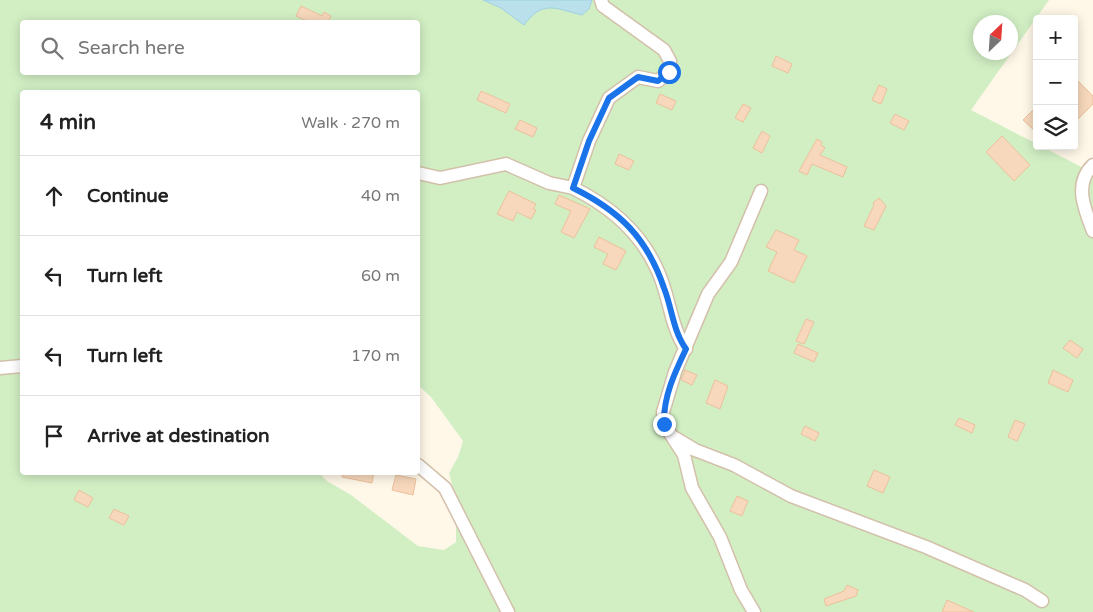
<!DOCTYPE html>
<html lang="en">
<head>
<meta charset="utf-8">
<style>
  body { margin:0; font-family:"Varela Round",sans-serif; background:#f6f6f6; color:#222 }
  .controls { position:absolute; right:15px; top:15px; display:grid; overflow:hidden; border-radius:5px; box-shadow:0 2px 12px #0003 }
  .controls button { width:45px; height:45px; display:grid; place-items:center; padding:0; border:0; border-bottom:1px solid #e0e0e0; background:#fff; color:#222; font:25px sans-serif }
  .compass { position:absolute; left:973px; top:15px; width:45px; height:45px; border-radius:50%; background:#fff; box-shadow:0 2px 12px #0003; rotate:25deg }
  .stop { position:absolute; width:15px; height:15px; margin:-11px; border:4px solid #1a73e8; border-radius:50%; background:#fff }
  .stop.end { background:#1a73e8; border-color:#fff; box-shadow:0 1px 5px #0008 }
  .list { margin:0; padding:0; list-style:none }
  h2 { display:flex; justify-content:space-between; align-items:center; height:65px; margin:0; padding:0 20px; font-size:21px }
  h2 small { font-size:16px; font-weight:400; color:#767676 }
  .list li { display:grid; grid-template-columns:32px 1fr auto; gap:15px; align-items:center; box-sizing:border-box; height:80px; padding:0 20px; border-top:1px solid #e0e0e0 }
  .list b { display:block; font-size:19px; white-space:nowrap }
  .list em { font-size:16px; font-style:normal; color:#767676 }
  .icon { flex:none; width:28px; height:28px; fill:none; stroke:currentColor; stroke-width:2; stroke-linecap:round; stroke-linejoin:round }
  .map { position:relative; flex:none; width:1093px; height:612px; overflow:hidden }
  .search { position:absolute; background:#fff; box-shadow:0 2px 12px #0003; left:20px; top:20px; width:400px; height:55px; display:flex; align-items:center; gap:12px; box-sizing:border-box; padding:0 18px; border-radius:5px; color:#767676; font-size:19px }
  .panel { position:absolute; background:#fff; box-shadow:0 2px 12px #0003; left:20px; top:90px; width:400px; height:385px; border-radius:5px }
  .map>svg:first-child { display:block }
</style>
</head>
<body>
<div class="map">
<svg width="1093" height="612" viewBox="0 0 1093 612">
  <rect width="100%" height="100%" fill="#fff8e8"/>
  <path fill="#d2efc4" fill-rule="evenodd" d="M0 0H483L501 8 524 25C544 0 553 8 582 15L589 9 592 0H1049L971 110 1037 144V146H1041L1093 173V612H0ZM22 22H418V72H22ZM980 22H1010V52H980ZM22 92H418V385L431 397 463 441 458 457 449 473 456 499V542L444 550 418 546 351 495 327 481 319 473 22 472Z"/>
  <path fill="#b9e0eb" stroke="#9ed0df" d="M483 0H592L589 9 582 15C553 8 543 0 524 25L501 8Z"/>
  <path fill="#f7d8bc" stroke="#ecc09b" d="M301 6 322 16 324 12 331 16 329 20 334 22H309L296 16Z
    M776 56 792 64 788 73 772 66Z
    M1074 77 1093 96V104L1074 123Z
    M879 85 887 89 881 104 872 100Z
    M481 91 510 104 506 113 477 100Z
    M660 94 676 101 672 110 656 103Z
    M743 104 751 108 743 122 735 118Z
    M1037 106V133L1023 120Z
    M895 114 909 121 904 130 890 123Z
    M520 120 537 128 533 137 515 129Z
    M762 131 770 136 762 153 753 148Z
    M1002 136 1030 165 1014 181 986 152Z
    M817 139 822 142 821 145 825 148 820 155 847 167 843 177 812 164 807 175 799 171Z
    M619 154 634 161 629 170 615 164Z
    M509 191 536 204 533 209 536 210 531 219 517 212 513 221 497 214Z
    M559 195 590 209 574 238 561 232 571 211 555 204Z
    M879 198 886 206 874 230 864 226 874 205 873 203Z
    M776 230 799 240 794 250 807 256 794 283 768 271 777 252 766 247Z
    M599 237 626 251 616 270 603 264 608 254 594 247Z
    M806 319 814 322 804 344 796 341Z
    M1070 340 1083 349 1077 358 1063 348Z
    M798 344 818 353 814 362 794 353Z
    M685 370 697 375 692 385 681 380Z
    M1053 370 1073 380 1068 392 1048 383Z
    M715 380 728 386 720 409 706 403Z
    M959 418 975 425 972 433 955 425Z
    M1015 420 1025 424 1017 441 1008 437Z
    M805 426 819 433 815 441 801 434Z
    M874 470 890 477 883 493 867 486Z
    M343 472H374L372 483 342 477Z
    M396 475 416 479 413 495 392 490Z
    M79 490 93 498 88 507 74 500Z
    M737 496 748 501 742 516 730 511Z
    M114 509 129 516 124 525 109 518Z
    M847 585 858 590 856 596 826 606 824 599 844 591Z
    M947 600 974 612H942Z"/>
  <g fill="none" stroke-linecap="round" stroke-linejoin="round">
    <g stroke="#d3c0ab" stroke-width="15">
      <path id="minor" d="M1093 165C1073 184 1085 210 1093 231
        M418 173 440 178 506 164 549 183 573 188 589 141 609 98 638 77 658 81 669 72 670 61 664 50 603 6 601 0
        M573 188C618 210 651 242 665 291 671 311 674 332 686 349
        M0 368 22 366
        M675 438 695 450 734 465 791 496 926 547 1025 590 1042 601
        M418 465 445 488 508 612
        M754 612 741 590 720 537 692 488 684 455 664 424 663 412 675 372 708 294 731 262 761 191"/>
    </g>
    <use href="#minor" stroke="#fff" stroke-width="12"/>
  </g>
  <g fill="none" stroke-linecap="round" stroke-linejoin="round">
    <path stroke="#1a73e8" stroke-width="6" d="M664 424C663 397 675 372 686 349 673 331 672 308 664 288 647 238 620 211 573 188L589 141 609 98 638 77 658 81 669 72"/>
  </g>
</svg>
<div class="controls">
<button>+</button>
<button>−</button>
<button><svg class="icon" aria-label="layers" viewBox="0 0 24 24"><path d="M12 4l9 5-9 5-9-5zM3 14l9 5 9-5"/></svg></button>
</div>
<svg class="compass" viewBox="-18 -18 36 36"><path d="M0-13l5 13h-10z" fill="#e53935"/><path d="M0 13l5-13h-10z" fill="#767676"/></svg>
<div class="stop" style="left:669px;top:72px"></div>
<div class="stop end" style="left:664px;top:424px"></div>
<div class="search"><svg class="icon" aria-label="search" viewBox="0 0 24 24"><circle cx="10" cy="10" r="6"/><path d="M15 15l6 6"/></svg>Search here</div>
<section class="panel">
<h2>4 min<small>Walk · 270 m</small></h2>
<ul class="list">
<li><svg class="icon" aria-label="ahead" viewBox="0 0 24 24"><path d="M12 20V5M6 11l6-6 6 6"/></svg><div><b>Continue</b></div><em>40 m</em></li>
<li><svg class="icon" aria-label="left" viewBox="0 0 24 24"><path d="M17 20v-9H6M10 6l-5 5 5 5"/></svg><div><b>Turn left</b></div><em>60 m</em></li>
<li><svg class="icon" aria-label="left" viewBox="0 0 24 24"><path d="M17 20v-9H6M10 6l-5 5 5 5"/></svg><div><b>Turn left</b></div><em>170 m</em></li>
<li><svg class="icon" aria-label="arrive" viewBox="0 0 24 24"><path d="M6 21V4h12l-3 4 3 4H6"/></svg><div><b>Arrive at destination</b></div></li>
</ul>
</section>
</div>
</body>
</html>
